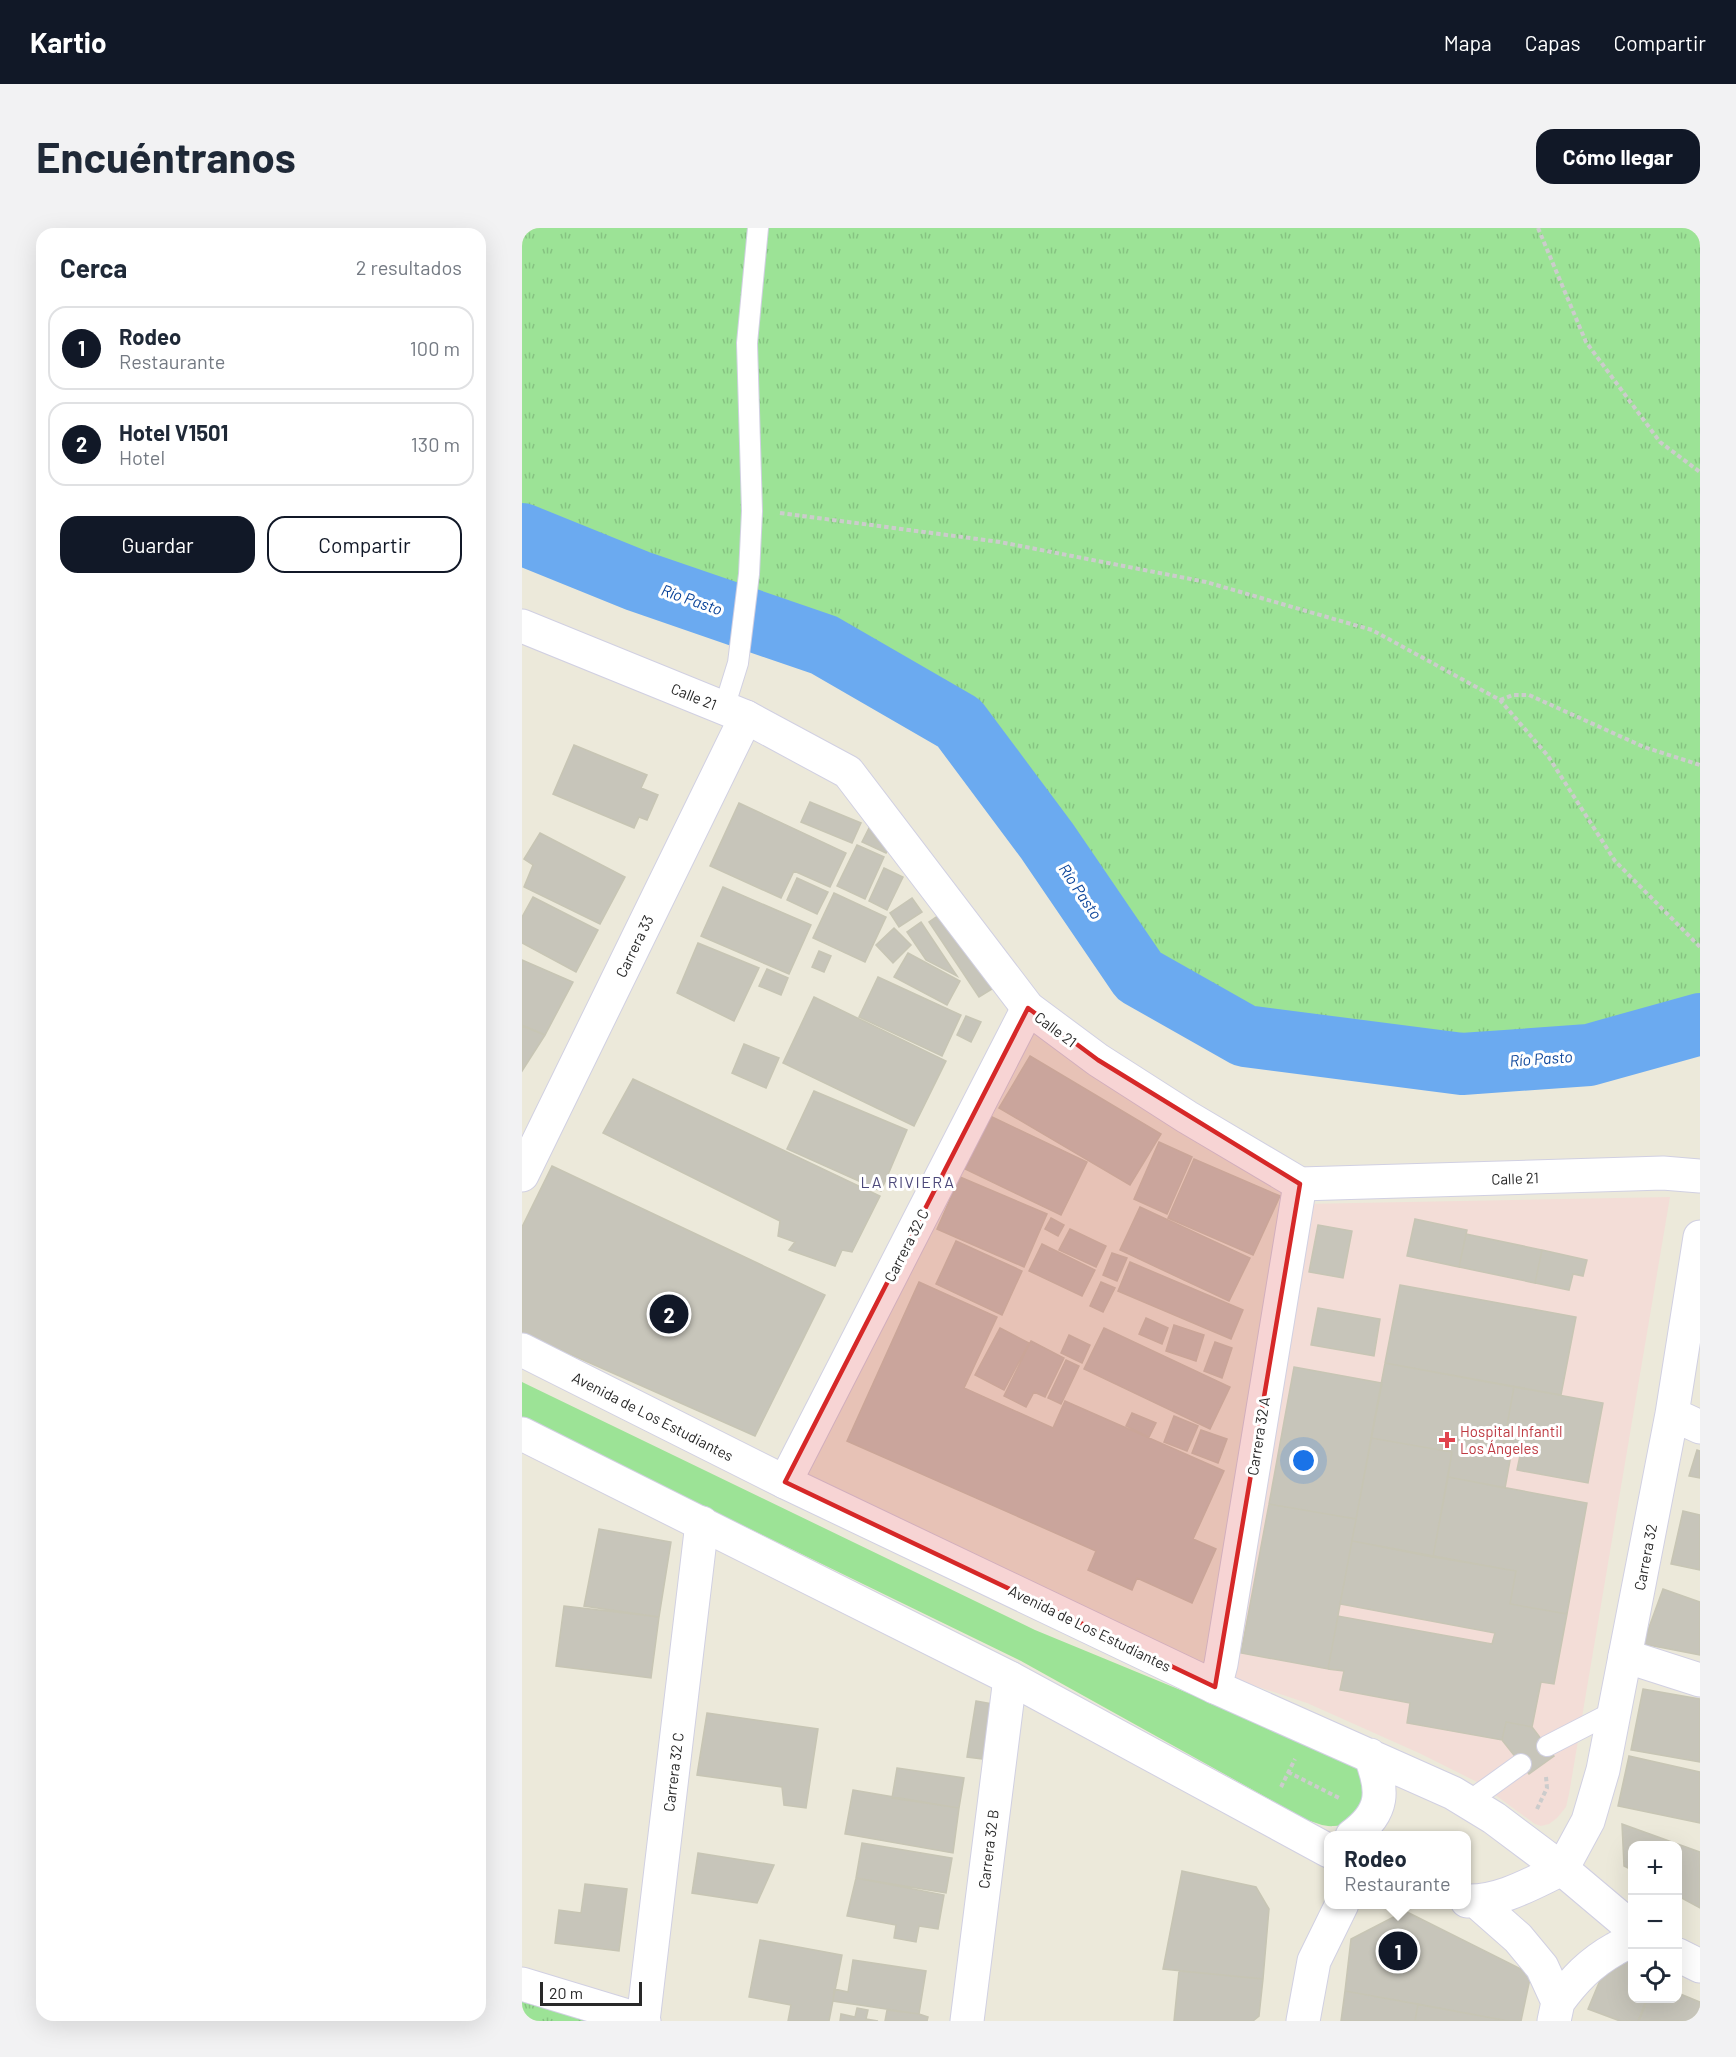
<!DOCTYPE html>
<html lang="es">
<head>
<meta charset="utf-8">
<style>
  body { margin:0; font-family:Barlow,sans-serif; background:#f2f2f3; color:#1f2937 }
  .controls { position:absolute; right:18px; bottom:18px; display:grid; overflow:hidden; border-radius:12px; box-shadow:0 6px 24px #0002 }
  .controls button { width:54px; height:54px; display:grid; place-items:center; padding:0; border:0; border-bottom:2px solid #e0e1e3; background:#fff; color:#1f2937; font:30px sans-serif }
  .scale { position:absolute; left:18px; bottom:15px; width:102px; box-sizing:border-box; padding-left:6px; border:3px solid #292929; border-top:0; font-size:16px; line-height:21px; white-space:nowrap; color:#292929; -webkit-text-stroke:4px #fff; paint-order:stroke }
  .you { position:absolute; left:782px; top:1233px; width:21px; height:21px; margin:-15px; border:4px solid #fff; border-radius:50%; background:#1a73e8; box-shadow:0 0 0 9px #1a73e833 }
  .badge { display:grid; place-items:center; width:39px; height:39px; border-radius:50%; background:#111827; color:#fff; font-size:20px; font-weight:700 }
  .pin { position:absolute; translate:-50% -50%; border:3px solid #fff; box-shadow:0 2px 6px #0006 }
  .popup { position:absolute; left:802px; top:1603px; width:147px; height:78px; box-sizing:border-box; display:grid; place-content:center; border-radius:12px; background:#fff; filter:drop-shadow(0 2px 4px #0005); font-size:20px; white-space:nowrap; color:#747a83 }
  .popup b { font-size:22px; color:#1f2937 }
  .popup::after { content:''; position:absolute; left:50%; top:100%; margin-left:-12px; border:12px solid transparent; border-top-color:#fff }
  .list { margin:0; padding:0; list-style:none }
  h2 { display:flex; justify-content:space-between; align-items:center; height:78px; margin:0; padding:0 24px; font-size:26px }
  h2 small { font-size:20px; font-weight:400; color:#747a83 }
  .list li { display:grid; grid-template-columns:39px 1fr auto; gap:18px; align-items:center; box-sizing:border-box; height:84px; margin:0 12px 12px; padding:0 12px; border:2px solid #e0e1e3; border-radius:18px }
  .list b { display:block; font-size:22px; white-space:nowrap }
  .list p { margin:0; font-size:20px; white-space:nowrap; color:#747a83 }
  .list em { font-size:20px; font-style:normal; color:#747a83 }
  .actions { display:flex; gap:12px; padding:18px 24px }
  .actions a { flex:1; padding:14px 0; border:2px solid #111827; border-radius:18px; text-align:center; font-size:21px; color:#111827 }
  .actions .main { background:#111827; color:#fff }
  .icon { flex:none; width:33px; height:33px; fill:none; stroke:currentColor; stroke-width:2; stroke-linecap:round; stroke-linejoin:round }
  .map { position:relative; flex:none; width:1178px; height:1793px; overflow:hidden; border-radius:18px }
  header { display:flex; align-items:center; gap:36px; box-sizing:border-box; height:84px; padding:0 30px; background:#111827; color:#fff }
  header strong { font-size:28px }
  nav { display:flex; gap:33px; margin-inline-start:auto; font-size:21px }
  .intro { display:flex; align-items:center; justify-content:space-between; box-sizing:border-box; height:144px; padding:0 36px }
  h1 { margin:0; font-size:42px }
  .button { padding:15px 27px; border-radius:18px; background:#111827; color:#fff; font-size:21px; font-weight:700 }
  main { display:flex; gap:36px; padding:0 36px }
  aside { flex:1; background:#fff; border-radius:18px; box-shadow:0 6px 24px #0002 }
  .map>svg:first-child { display:block }
</style>
</head>
<body>
<header>
<strong>Kartio</strong>
<nav><a>Mapa</a><a>Capas</a><a>Compartir</a></nav>
</header>
<div class="intro"><h1>Encuéntranos</h1><a class="button">Cómo llegar</a></div>
<main>
<aside>
<h2>Cerca<small>2 resultados</small></h2>
<ul class="list">
<li><span class="badge">1</span><div><b>Rodeo</b><p>Restaurante</p></div><em>100 m</em></li>
<li><span class="badge">2</span><div><b>Hotel V1501</b><p>Hotel</p></div><em>130 m</em></li>
</ul>
<div class="actions"><a class="main">Guardar</a><a>Compartir</a></div>
</aside>
<div class="map">
<svg width="1178" height="1793" viewBox="0 0 1178 1793">
  <defs>
    <pattern id="grass-tufts" width="24" height="20" patternUnits="userSpaceOnUse" patternTransform="scale(1.5)"><rect width="24" height="20" fill="#9ce396"/><path d="M3 7l-1-3M5 7V3M7 7l1-3M15 17l-1-3M17 17v-4M19 17l1-3" fill="none" stroke="#86c381"/></pattern>
  </defs>
  <rect width="100%" height="100%" fill="#ece9da"/>
  <path fill="#f3ddd7" d="M1148 969 1047 1566 1044 1579 1035 1590 1027 1596 1019 1598 1013 1596 957 1555 897 1525 785 1475 706 1449 781 976Z"/>
  <path fill="url(#grass-tufts)" d="M0 0H1178V796L1067 827 940 836 723 808 617 748 525 613 437 495 302 417 116 353 0 306Z
    M0 1760 110 1793H0Z"/>
  <path fill="#9ce396" d="M0 1154 513 1402 816 1527C823 1532 833 1536 837 1544 848 1566 838 1596 812 1598 803 1599 794 1595 785 1592L499 1433 0 1190Z"/>
  <g fill="none" stroke-linecap="round" stroke-linejoin="round">
    <path stroke="#6baaf0" stroke-width="62" d="M0 306 116 353 302 417 437 495 525 613 617 748 723 808 940 836 1067 827 1178 796"/>
  </g>
  <path fill="#c7c5ba" stroke="#c7c5b4" stroke-width="1.5" d="M52 517 125 547 119 560 136 567 125 592 117 589 112 600 31 566Z
    M288 574 339 595 330 615 279 594Z
    M217 575 324 625 308 659 272 643 259 670 188 638Z
    M348 598 372 609 364 625 340 614Z
    M18 605 103 649 78 696 2 659 11 637 2 631Z
    M335 617 362 629 343 671 315 658Z
    M362 640 381 649 365 682 347 673Z
    M275 650 306 664 295 686 265 672Z
    M201 659 289 697 267 746 179 708Z
    M312 665 364 689 343 734 291 710Z
    M11 669 76 702 54 744 0 715V689Z
    M390 670 400 684 377 699 368 685Z
    M420 685 470 761 457 769 407 694Z
    M399 694 435 748 404 732 385 704Z
    M372 700 389 717 371 735 354 717Z
    M176 715 237 740 212 793 155 765Z
    M297 723 309 728 302 744 290 739Z
    M386 725 438 753 425 777 372 749Z
    M0 732 51 754 23 807 0 797Z
    M245 741 266 750 259 767 237 758Z
    M356 749 439 787 420 828 337 789Z
    M292 769 424 833 392 898 261 835Z
    M444 788 459 794 449 814 435 807Z
    M0 798 23 807 0 843Z
    M222 816 257 830 244 860 210 845Z
    M508 828 639 906 608 957 477 880Z
    M111 851 358 968 330 1024 320 1022 313 1038 267 1022 273 1014 256 1008 258 993 81 905Z
    M292 863 385 902 359 963 265 921Z
    M468 888 565 934 539 987 443 941Z
    M637 914 670 929 645 986 612 971Z
    M672 931 758 968 731 1027 646 990Z
    M30 938 303 1067 233 1208 0 1105V999Z
    M438 949 525 986 502 1039 415 1001Z
    M618 979 728 1030 707 1073 598 1022Z
    M529 990 542 997 536 1008 523 1001Z
    M893 991 945 1002 937 1039 885 1028Z
    M796 997 830 1003 821 1050 787 1044Z
    M548 1001 584 1018 574 1039 537 1022Z
    M944 1006 1020 1022 1013 1055 937 1039Z
    M434 1013 500 1043 480 1087 414 1056Z
    M520 1016 573 1042 560 1068 507 1043Z
    M1020 1022 1065 1032 1061 1048 1051 1046 1047 1062 1013 1055Z
    M590 1025 605 1030 595 1053 581 1047Z
    M608 1034 721 1082 709 1111 596 1063Z
    M397 1054 475 1089 442 1160 531 1200 543 1173 702 1243 671 1311 694 1321 670 1375 615 1350 610 1362 566 1342 574 1323 325 1213Z
    M579 1054 593 1060 581 1084 568 1078Z
    M878 1057 1054 1089 1039 1167 863 1135Z
    M796 1080 858 1091 852 1128 789 1117Z
    M624 1090 646 1100 640 1116 617 1106Z
    M652 1097 682 1107 674 1133 644 1123Z
    M478 1100 507 1115 482 1162 453 1147Z
    M582 1100 708 1159 688 1201 562 1141Z
    M547 1107 568 1117 560 1135 539 1125Z
    M509 1113 542 1130 523 1169 512 1164 504 1179 482 1168Z
    M693 1114 710 1120 700 1150 682 1143Z
    M544 1132 557 1138 539 1176 526 1170Z
    M863 1135 992 1159 982 1214 991 1216 983 1260 926 1249 930 1224 849 1210Z
    M772 1139 860 1155 834 1291 747 1276Z
    M992 1159 1081 1175 1066 1255 995 1242 1000 1218 982 1214Z
    M610 1185 634 1195 627 1209 604 1198Z
    M652 1188 676 1198 665 1223 642 1214Z
    M679 1202 705 1211 696 1235 670 1225Z
    M849 1210 930 1224 911 1329 830 1313Z
    M1175 1222 1178 1223V1250L1167 1248Z
    M926 1249 1065 1275 1045 1386 988 1376 994 1343 911 1329Z
    M747 1276 834 1291 806 1441 719 1425Z
    M1161 1283 1178 1287V1342L1149 1336Z
    M77 1301 149 1314 137 1389 62 1378Z
    M830 1313 994 1343 988 1376 1045 1386 1032 1456 1019 1454 1010 1499 984 1494 980 1512 885 1495 888 1475 818 1462 822 1443 806 1441 816 1388 970 1416 973 1405 818 1376Z
    M1141 1361 1178 1374V1427L1121 1416Z
    M42 1378 137 1389 129 1450 34 1438Z
    M1121 1461 1178 1471V1534L1109 1522Z
    M454 1473 477 1477 468 1532 445 1529Z
    M185 1485 296 1501 284 1580 262 1577 260 1559 175 1547Z
    M984 1494 1010 1499 1032 1528 1007 1546 980 1512Z
    M1107 1528 1178 1544V1595L1096 1578Z
    M375 1540 442 1550 437 1580 370 1570Z
    M331 1562 437 1580 431 1625 323 1606Z
    M1100 1596 1178 1624V1680L1156 1668V1618H1110V1642L1102 1638Z
    M340 1615 430 1630 424 1665 334 1650Z
    M176 1625 252 1637 235 1675 170 1665Z
    M660 1643 734 1659 747 1681 741 1751 641 1741Z
    M334 1650 422 1667 416 1701 397 1698 394 1714 372 1710 374 1697 325 1688Z
    M63 1656 105 1661 97 1723 33 1715 37 1682 59 1685Z
    M883 1683 1009 1746 999 1793H986L823 1763 829 1711Z
    M238 1712 320 1727 307 1793H266L269 1777 227 1769Z
    M1089 1726 1110 1733V1770H1125L1116 1793H1098L1066 1781Z
    M331 1732 404 1743 397 1786 311 1773 312 1761 326 1764Z
    M657 1743 741 1751 737 1788 731 1793H652Z
    M823 1763 896 1776 893 1793H819Z
    M1156 1765 1178 1774V1793H1117L1126 1770H1156Z
    M896 1776 986 1793H893Z
    M335 1780 346 1782 344 1791 356 1793H318L319 1786 333 1789Z
    M365 1782 397 1786 406 1789 405 1793H363Z"/>
  <g fill="none" stroke-linecap="round" stroke-linejoin="round">
    <g stroke="#d1d0e2" stroke-width="22">
      <path id="service" d="M202 480 216 435 227 346 230 283 225 115 236 0
        M1025 1518 1093 1483
        M946 1574 999 1536"/>
    </g>
    <g stroke="#d1d0e2" stroke-width="35">
      <path id="minor" d="M0 947 224 489
        M263 1254 506 780
        M1103 1428 1178 1452
        M693 1459 699 1436 778 956
        M1040 1641 1110 1700
        M1156 1727 1178 1738
        M121 1793 180 1295
        M445 1793 488 1450"/>
    </g>
    <g stroke="#d1d0e2" stroke-width="35">
      <path id="tertiary" d="M0 398 224 489 326 544 506 780 576 832 665 889 778 956 1141 945 1178 948
        M0 1756 122 1793"/>
    </g>
    <g stroke="#d1d0e2" stroke-width="35">
      <path id="secondary" d="M0 1122 263 1254 693 1459 931 1565 972 1590 1040 1641
        M1150 1186 1178 1199
        M0 1206 488 1450 807 1623
        M830 1608C863 1584 862 1562 848 1527
        M1040 1641 1066 1593 1081 1542 1150 1186 1178 1009
        M945 1673C979 1674 1010 1655 1040 1641
        M954 1673 996 1710 1020 1739 1036 1774 1032 1793
        M1036 1774C1052 1752 1068 1735 1093 1721 1099 1718 1103 1714 1110 1715
        M781 1793 792 1733 820 1676"/>
    </g>
    <path stroke="#ccc" stroke-width="4" stroke-dasharray="4.5 3" stroke-linecap="butt" d="M1016 0 1064 114 1138 214 1178 244
      M258 285 478 314 684 354 850 402 978 472 1026 528 1093 633 1178 719
      M978 472 991 467H1007L1122 519 1178 537
      M766 1544 819 1571
      M759 1559 773 1531
      M1015 1581 1025 1560 1024 1549"/>
    <use href="#service" stroke="#fff" stroke-width="20"/>
    <use href="#minor" stroke="#fff" stroke-width="33"/>
    <use href="#tertiary" stroke="#fff" stroke-width="33"/>
    <use href="#secondary" stroke="#fff" stroke-width="33"/>
  </g>
  <path fill="#d62828" fill-opacity="0.2" stroke="#d62828" stroke-width="4.5" stroke-linejoin="round" d="M506 780 576 832 778 956 693 1459 263 1254Z"/>
  <path fill="#e0444e" stroke="#fff" stroke-width="2" d="M922 1203h6v6h6v6h-6v6h-6v-6h-6v-6h6z"/>
  <g text-anchor="middle" dominant-baseline="central" stroke-width="6" stroke-linejoin="round" paint-order="stroke">
    <g font-size="15" fill="#292929" stroke="#fff">
      <text transform="translate(172 468) rotate(22)">Calle 21</text>
      <text transform="translate(112 718) rotate(-64)">Carrera 33</text>
      <text transform="translate(534 801) rotate(37)">Calle 21</text>
      <text transform="translate(993 950) rotate(-2)">Calle 21</text>
      <text transform="translate(384 1017) rotate(-63)">Carrera 32 C</text>
      <text transform="translate(131 1188) rotate(27)">Avenida de Los Estudiantes</text>
      <text transform="translate(736 1208) rotate(-81)">Carrera 32 A</text>
      <text transform="translate(1123 1329) rotate(-79)">Carrera 32</text>
      <text transform="translate(568 1400) rotate(26)">Avenida de Los Estudiantes</text>
      <text transform="translate(151 1544) rotate(-83)">Carrera 32 C</text>
      <text transform="translate(466 1621) rotate(-83)">Carrera 32 B</text>
    </g>
    <g font-size="15" fill="#be3a42" stroke="#fff" text-anchor="start">
      <text x="938" y="1203">Hospital Infantil<tspan x="938" dy="17">Los Ángeles</tspan></text>
    </g>
    <g font-size="16" font-style="italic" fill="#0c459a" stroke="#fff">
      <text transform="translate(170 371) rotate(19)">Río Pasto</text>
      <text transform="translate(559 663) rotate(56)">Río Pasto</text>
      <text transform="translate(1019 830) rotate(-4)">Río Pasto</text>
    </g>
    <g font-size="16" letter-spacing="1.5" fill="#4d497a" stroke="#fff">
      <text x="386" y="953">LA RIVIERA</text>
    </g>
  </g>
</svg>
<div class="controls">
<button>+</button>
<button>−</button>
<button><svg class="icon" aria-label="locate" viewBox="0 0 24 24"><circle cx="12" cy="12" r="6"/><path d="M12 2v4M12 18v4M2 12h4M18 12h4"/></svg></button>
</div>
<div class="scale">20 m</div>
<div class="you"></div>
<div class="pin badge" style="left:876px;top:1723px">1</div>
<div class="popup"><b>Rodeo</b>Restaurante</div>
<div class="pin badge" style="left:147px;top:1086px">2</div>
</div>
</main>
</body>
</html>
